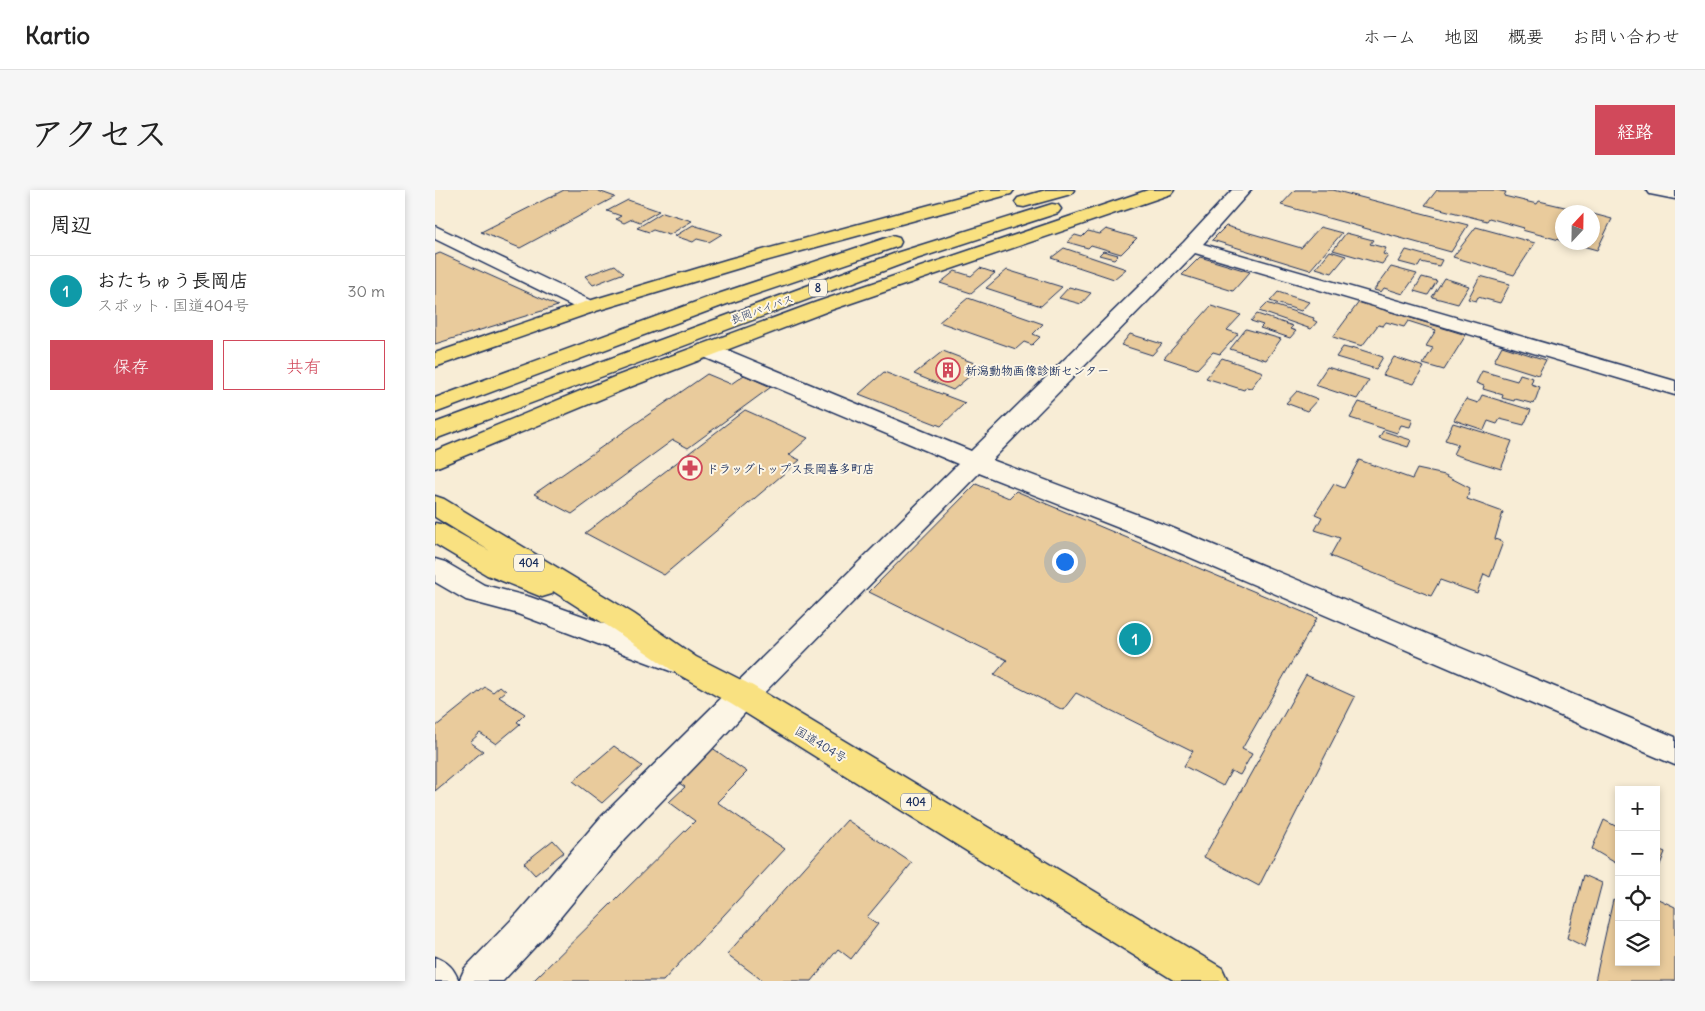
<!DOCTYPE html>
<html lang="ja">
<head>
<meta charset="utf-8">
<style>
  body { margin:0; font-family:Delius,"Klee One",sans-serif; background:#f6f6f6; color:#222 }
  .controls { position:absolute; right:15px; bottom:15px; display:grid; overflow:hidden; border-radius:0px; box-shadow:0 2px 8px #0003 }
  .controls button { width:45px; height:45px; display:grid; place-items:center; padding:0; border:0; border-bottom:1px solid #e0e0e0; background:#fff; color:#222; font:25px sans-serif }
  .compass { position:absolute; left:1120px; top:15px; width:45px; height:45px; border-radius:50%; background:#fff; box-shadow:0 2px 8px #0003; rotate:22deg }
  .you { position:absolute; left:629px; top:371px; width:18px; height:18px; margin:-12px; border:4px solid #fff; border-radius:50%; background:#1a73e8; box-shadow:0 0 0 8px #1a73e833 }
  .badge { display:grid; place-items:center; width:32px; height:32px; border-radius:50%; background:#d1495b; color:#fff; font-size:16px; font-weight:700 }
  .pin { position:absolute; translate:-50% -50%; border:2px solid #fff; box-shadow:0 1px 5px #0006 }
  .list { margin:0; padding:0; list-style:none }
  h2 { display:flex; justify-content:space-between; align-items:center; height:65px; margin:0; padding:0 20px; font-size:21px }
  h2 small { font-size:16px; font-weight:400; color:#767676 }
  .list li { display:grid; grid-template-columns:32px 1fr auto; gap:15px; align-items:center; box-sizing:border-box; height:70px; padding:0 20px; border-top:1px solid #e0e0e0 }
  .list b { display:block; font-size:19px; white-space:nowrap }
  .list p { margin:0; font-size:16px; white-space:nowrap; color:#767676 }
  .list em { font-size:16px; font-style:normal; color:#767676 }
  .actions { display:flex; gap:10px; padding:15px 20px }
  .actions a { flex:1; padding:11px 0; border:1px solid #d1495b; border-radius:0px; text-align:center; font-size:18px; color:#d1495b }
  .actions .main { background:#d1495b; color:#fff }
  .icon { flex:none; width:28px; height:28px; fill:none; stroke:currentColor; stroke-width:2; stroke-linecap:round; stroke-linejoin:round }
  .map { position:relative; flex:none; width:1240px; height:791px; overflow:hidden; border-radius:0px }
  header { display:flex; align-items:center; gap:30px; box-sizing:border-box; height:70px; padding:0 25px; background:#fff; border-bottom:1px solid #e0e0e0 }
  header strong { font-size:24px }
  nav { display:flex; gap:28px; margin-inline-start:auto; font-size:18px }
  .intro { display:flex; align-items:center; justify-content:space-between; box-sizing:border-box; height:120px; padding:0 30px }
  h1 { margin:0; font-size:35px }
  .button { padding:12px 22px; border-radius:0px; background:#d1495b; color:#fff; font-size:18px; font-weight:700 }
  main { display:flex; gap:30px; padding:0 30px }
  aside { flex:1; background:#fff; border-radius:0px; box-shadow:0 2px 8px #0003 }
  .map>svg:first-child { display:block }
</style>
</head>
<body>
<header>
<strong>Kartio</strong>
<nav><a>ホーム</a><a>地図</a><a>概要</a><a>お問い合わせ</a></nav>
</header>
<div class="intro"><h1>アクセス</h1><a class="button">経路</a></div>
<main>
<aside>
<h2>周辺<small></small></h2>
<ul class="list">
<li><span class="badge" style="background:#0f9aa8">1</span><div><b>おたちゅう長岡店</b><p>スポット · 国道404号</p></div><em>30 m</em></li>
</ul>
<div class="actions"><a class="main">保存</a><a>共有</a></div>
</aside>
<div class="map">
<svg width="1240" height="791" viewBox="0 0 1240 791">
  <rect width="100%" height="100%" fill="#f8edd6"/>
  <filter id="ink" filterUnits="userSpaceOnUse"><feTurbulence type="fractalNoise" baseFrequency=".02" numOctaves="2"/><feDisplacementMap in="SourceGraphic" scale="10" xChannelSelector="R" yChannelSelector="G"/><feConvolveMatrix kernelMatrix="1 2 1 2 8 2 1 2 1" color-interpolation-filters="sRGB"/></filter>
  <g filter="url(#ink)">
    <path fill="#e9cb9c" stroke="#1b2f5e" d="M129 0H161L180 7 85 58 46 42Z
      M860 0H898L1033 35 1016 62 846 15Z
      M1002 0H1061L1071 2 1069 6 1102 14 1104 11 1151 22H1128V51L1087 40 1089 38 1054 28 1052 31 990 15Z
      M193 10 224 21 205 32 197 29 189 33 181 29 186 26 172 21Z
      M228 22 257 31 234 45 218 40 214 42 202 38Z
      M1158 24 1177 29 1162 60 1133 52H1158Z
      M258 35 287 44 274 52 262 49 258 52 240 46Z
      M791 36 866 58 885 37 907 43 875 80 777 50Z
      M1041 37 1100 53 1079 85 1018 67Z
      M671 39 702 48 686 64 656 55 653 58 632 52 640 45 647 47 653 41 665 44Z
      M911 43 938 50 935 54 951 58 948 64 953 66 947 74 898 60Z
      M629 58 691 79 679 89 616 68Z
      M971 60 1007 70 1004 76 986 72 983 77 964 72Z
      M668 61 683 65 679 69 664 65Z
      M895 61 911 66 897 83 881 78Z
      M5 63 123 116 0 154V65Z
      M765 67 815 82 798 101 747 85Z
      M180 75 189 83 158 95 150 86Z
      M956 77 982 84 968 104 949 98 946 102 939 100Z
      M545 78 560 83 536 103 505 93 520 81 536 86Z
      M572 80 627 97 606 116 551 98Z
      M1045 86 1075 94 1065 113 1043 107 1041 111 1033 109Z
      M987 87 1002 91 993 105 979 101Z
      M1009 88 1034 96 1023 114 997 107Z
      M634 97 656 103 646 114 624 108Z
      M843 102 874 112 866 121 835 111Z
      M533 108 608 134 598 144 605 147 597 155 589 152 581 159 504 132Z
      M924 112 1031 145 1009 180 988 174 998 158 991 156 1001 140 973 131 969 137 951 132 948 136 943 135 927 156 898 147Z
      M832 113 879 128 878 130 882 132 876 139 824 121Z
      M776 116 806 125 792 140 803 144 785 164 778 162 762 179 729 168Z
      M822 124 858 136 855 139 861 141 855 148 825 138 828 135 816 131Z
      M811 139 846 149 831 170 795 159Z
      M695 144 727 154 717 165 686 155Z
      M1067 156 1111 170 1103 185 1059 171Z
      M908 157 916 159 917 157 948 167 941 179 901 167Z
      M508 161 547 176 518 200 479 184Z
      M959 167 989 177 979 194 948 185Z
      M787 168 828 182 816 198 811 197 809 200 771 188Z
      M892 177 934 190 922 209 880 195Z
      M1047 181 1082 191 1085 184 1098 188 1096 194 1105 197 1099 214 1080 209 1079 211 1067 208 1068 205 1048 199 1049 196 1041 193Z
      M449 182 530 213 506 236 424 204Z
      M272 184 296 194 309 185 336 197 253 258 238 250 137 324 99 304Z
      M862 201 883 209 872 221 851 213Z
      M1047 205 1096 220 1089 235 1065 229 1062 234 1053 231 1049 240 1019 230 1031 209 1043 213Z
      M924 212 978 229 975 237 966 235 962 243 915 228Z
      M310 220 373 248 354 265 365 270 229 385 150 343Z
      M1018 233 1077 251 1066 279 1018 264 1023 254 1010 250Z
      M948 241 976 250 973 257 944 248Z
      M924 270 977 289 982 279 1010 285 1035 298 1032 309 1068 322 1060 349 1068 352 1055 387 1049 384 1042 403 1005 390 996 406 895 366 905 348 880 340 887 327 880 324 899 294 909 298Z
      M541 294 574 308 581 301 882 428 807 559 817 564 805 585 796 581 788 596 749 576 758 561 641 503 628 520 559 485 572 470 434 402Z
      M871 485 920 507 824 696 769 667Z
      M65 496 71 501 64 507 90 524 82 532 85 534 61 554 45 543 35 552 48 561 0 601V537L50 497 58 502Z
      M273 555 312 582 282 612 350 659 228 791H98L260 631 234 612 250 597 238 589Z
      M179 556 207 576 167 613 138 591Z
      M412 630 477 673 432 727 443 734 416 769 403 759 377 791H328L292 764Z
      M1169 630 1184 638V675L1157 659Z
      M118 650 129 662 100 685 89 673Z
      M1221 658 1230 662 1221 685Z
      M1149 685 1167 693 1150 757 1132 748Z
      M1221 708 1240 717V791H1160L1178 710 1184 713V772H1221Z"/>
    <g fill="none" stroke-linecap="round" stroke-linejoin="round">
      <g stroke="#1b2f5e" stroke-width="3">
        <path id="minor" d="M797 0H816L768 54 1240 191V205L760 63 557 270 735 337 1240 547V575L717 351 544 283 318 514 276 560 190 649 109 747 68 791H24L30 778 83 723 166 627 523 274 264 165 261 160 264 155 272 154 280 155 536 261 749 52Z
          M1212 0H1240V9L1215 4Z
          M0 36 161 113 164 117 161 121 154 123 147 121 0 49Z
          M0 369 10 372 49 395 95 407 248 462 253 470 248 478 238 482 80 423 31 410 0 392Z
          M0 767C14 773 18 777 24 791H0Z"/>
      </g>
      <g stroke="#1b2f5e" stroke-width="3">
        <path id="highway" d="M550 0H579L576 4 308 77 161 121 0 177V163L147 113 294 69Z
          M611 0H639L636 4 589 17 583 16 580 12 583 8Z
          M713 0H739L736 4 393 121 195 197 0 278V261L179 187 379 113Z
          M617 14 623 15 626 19 623 23 475 71 0 249V233L461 63Z
          M457 46 464 48 466 52 464 56 292 114 0 223V208L277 106Z
          M0 306 9 309 199 424 261 467 318 496 787 778 793 791H740L296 514 241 483 179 440 118 401 117 404 107 407 52 385 0 354V333L9 335 55 361 0 327Z"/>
      </g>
      <use href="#minor" fill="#fcf5e5" fill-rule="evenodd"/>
      <use href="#highway" fill="#f9e181" fill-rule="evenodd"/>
    </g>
  </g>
  <defs>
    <g id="building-ring" transform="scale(1.25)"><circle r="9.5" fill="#fcf5e5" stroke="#d1495b" stroke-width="1.5"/><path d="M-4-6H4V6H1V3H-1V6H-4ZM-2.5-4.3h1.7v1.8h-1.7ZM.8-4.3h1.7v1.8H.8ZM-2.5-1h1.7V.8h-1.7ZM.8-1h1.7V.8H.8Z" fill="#d1495b"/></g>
    <g id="pharmacy-ring" transform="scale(1.25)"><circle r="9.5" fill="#fcf5e5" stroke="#d1495b" stroke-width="1.5"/><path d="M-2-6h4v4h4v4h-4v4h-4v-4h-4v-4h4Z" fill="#d1495b"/></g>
  </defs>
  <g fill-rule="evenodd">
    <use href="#building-ring" x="513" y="180"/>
    <use href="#pharmacy-ring" x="255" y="278"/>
  </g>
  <g text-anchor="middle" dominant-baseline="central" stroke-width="4" stroke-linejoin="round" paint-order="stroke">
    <g fill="#fcf5e5" stroke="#5e6a86" stroke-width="1">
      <rect x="374" y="89.5" width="18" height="17" rx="4"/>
      <rect x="79" y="364.5" width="30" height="17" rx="4"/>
      <rect x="466" y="603.5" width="30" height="17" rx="4"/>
    </g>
    <g font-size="11" font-weight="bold" fill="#1b2f5e">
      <text x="383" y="98">8</text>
      <text x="94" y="373">404</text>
      <text x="481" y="612">404</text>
    </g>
    <g font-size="11" fill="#1b2f5e" stroke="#fcf5e5">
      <text transform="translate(327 119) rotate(-20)">長岡バイパス</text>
    </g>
    <g font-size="12" font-weight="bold" fill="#1b2f5e" stroke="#fcf5e5" text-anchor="start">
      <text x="530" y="180">新潟動物画像診断センター</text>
      <text x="272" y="278">ドラッグトップス長岡喜多町店</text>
    </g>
    <g font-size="12" fill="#1b2f5e" stroke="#fcf5e5">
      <text transform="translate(386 554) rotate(31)">国道404号</text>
    </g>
  </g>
</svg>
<div class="controls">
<button>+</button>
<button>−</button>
<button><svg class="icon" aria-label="locate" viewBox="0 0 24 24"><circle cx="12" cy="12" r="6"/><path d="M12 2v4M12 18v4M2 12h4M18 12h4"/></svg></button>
<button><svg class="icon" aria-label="layers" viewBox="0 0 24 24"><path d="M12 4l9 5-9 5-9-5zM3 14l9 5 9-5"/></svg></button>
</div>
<svg class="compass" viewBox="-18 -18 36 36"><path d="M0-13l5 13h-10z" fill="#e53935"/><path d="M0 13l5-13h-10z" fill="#767676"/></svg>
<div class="you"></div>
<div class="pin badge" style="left:700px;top:449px;background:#0f9aa8">1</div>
</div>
</main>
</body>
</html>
